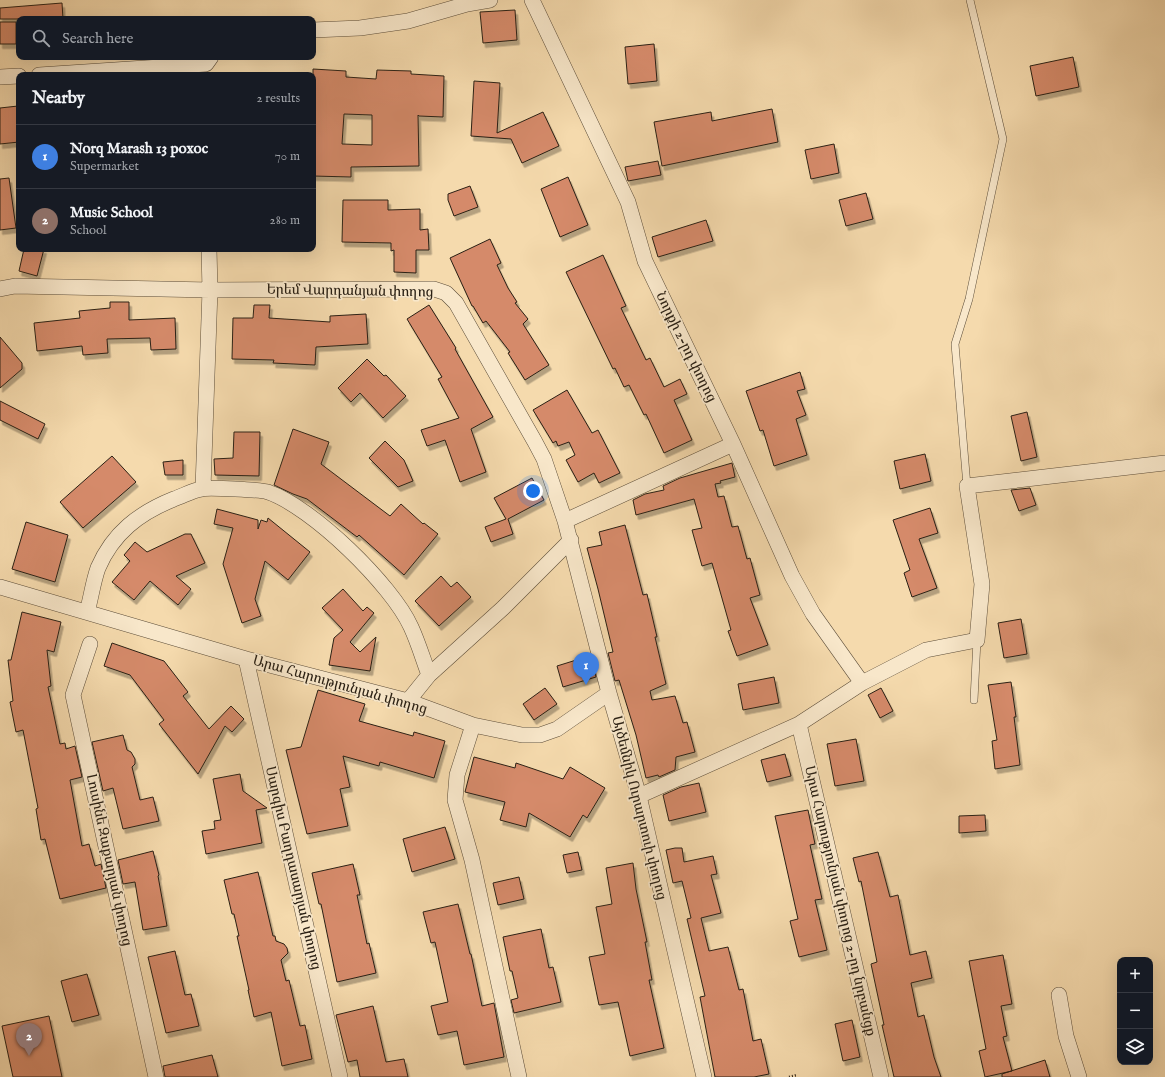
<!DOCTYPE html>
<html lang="en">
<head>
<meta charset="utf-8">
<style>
  body { margin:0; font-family:"IM FELL English","Noto Serif Armenian",serif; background:#242831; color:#f1f3f6 }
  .controls { position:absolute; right:12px; bottom:12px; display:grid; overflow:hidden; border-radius:8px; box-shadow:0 4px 16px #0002 }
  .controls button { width:36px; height:36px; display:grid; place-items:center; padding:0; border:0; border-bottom:1px solid #363941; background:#171b24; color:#f1f3f6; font:20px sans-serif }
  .you { position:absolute; left:533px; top:491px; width:14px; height:14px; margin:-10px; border:3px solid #fff; border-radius:50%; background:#1a73e8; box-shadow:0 0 0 6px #1a73e833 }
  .badge { display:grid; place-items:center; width:26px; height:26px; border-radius:50%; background:#0f766e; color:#fff; font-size:13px; font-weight:700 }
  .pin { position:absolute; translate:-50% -33px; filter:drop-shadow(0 1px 2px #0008) }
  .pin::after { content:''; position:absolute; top:21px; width:14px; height:12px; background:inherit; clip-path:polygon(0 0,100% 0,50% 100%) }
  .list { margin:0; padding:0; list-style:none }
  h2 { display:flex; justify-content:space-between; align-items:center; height:52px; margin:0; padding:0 16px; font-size:17px }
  h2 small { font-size:13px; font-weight:400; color:#9ea1a6 }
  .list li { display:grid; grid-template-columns:26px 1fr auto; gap:12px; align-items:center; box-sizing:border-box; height:64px; padding:0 16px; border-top:1px solid #363941 }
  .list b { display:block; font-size:15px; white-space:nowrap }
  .list p { margin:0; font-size:13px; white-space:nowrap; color:#9ea1a6 }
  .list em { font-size:13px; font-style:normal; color:#9ea1a6 }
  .icon { flex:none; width:22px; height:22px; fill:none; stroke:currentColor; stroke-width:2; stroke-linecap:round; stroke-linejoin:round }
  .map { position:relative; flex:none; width:1165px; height:1077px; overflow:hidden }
  .search { position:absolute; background:#171b24; box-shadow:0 4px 16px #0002; left:16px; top:16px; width:300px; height:44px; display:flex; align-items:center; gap:10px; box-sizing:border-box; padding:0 14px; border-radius:8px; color:#9ea1a6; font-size:15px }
  .panel { position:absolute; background:#171b24; box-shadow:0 4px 16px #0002; left:16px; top:72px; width:300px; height:180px; border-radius:8px }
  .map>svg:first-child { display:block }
</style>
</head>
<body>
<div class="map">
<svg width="1165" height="1077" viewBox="0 0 1165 1077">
  <defs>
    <filter id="shadow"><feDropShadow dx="2.5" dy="4.5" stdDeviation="0" flood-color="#0004"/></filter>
  </defs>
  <rect width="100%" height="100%" fill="#f5daad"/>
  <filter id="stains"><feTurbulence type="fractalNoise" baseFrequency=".005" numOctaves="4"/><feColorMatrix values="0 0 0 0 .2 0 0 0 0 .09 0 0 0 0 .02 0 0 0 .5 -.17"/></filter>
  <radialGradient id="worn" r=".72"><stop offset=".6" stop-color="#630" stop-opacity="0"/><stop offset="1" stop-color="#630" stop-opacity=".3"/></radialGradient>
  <path fill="#d58a6a" stroke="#2a2014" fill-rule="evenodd" filter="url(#shadow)" d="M62 3 63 19H0V8Z
    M515 10 517 40 483 43 480 12Z
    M0 22H16V44H0Z
    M654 44 657 81 628 84 625 47Z
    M1073 57 1079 87 1036 96 1030 66Z
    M313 69 346 71V77L376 79 377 70 411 71V74L444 76 443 117 419 116 418 115 419 166 351 167V177L313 176 315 122H313ZM344 114 372 115V145L342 144Z
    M474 81 500 83 497 133 543 112 559 146 522 163 511 139 471 136Z
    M18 106 19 142 0 144V108Z
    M772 109 778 142 662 166 654 122 711 112 712 121Z
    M834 144 839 173 811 179 805 150Z
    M658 161 661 175 628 181 625 167Z
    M568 177 588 225 560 237 541 189Z
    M9 178 16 228 0 230V179Z
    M470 186 478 207 454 216 448 200V194Z
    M866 193 873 219 846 226 839 200Z
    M343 200H388V210L420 209V230L428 229 429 250H416V273L394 272V250L391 251V243L342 242Z
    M706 220 713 241 658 257 652 237Z
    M490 239 501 263 497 265 508 288 517 302 515 303 528 319 523 324 549 365 525 380 508 353 510 352 486 321 483 323 473 306H472L450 258Z
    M24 249H44L37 276 19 271Z
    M603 255 626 306 621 308 646 360 650 358 664 387 680 379 687 394 674 400 692 440 664 453 646 414 644 415 629 385 624 387 615 368 613 369 566 272Z
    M110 302H129V320L175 318 176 349 151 350 150 338 107 339 108 353 83 355 82 346 37 351 34 323 80 318 79 311 110 308Z
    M254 305H270L269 318 330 322V316L366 314 368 344 316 347 315 365 273 363 274 360 232 359 233 318H253Z
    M429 305 456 348 455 349 493 417 471 429 486 472 460 482 445 440 427 446 421 430 459 418 438 379 442 377 407 319Z
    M0 337 22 363V369L0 388Z
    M367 359 384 376 386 375 406 396 383 418 360 393 351 402 338 388Z
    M800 372 805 389 797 391 806 415 796 419 807 455 774 466 763 430 760 431 746 391Z
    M567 390 592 433 598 430 620 473 599 483 594 473 578 482 566 460 575 455 569 442 558 446 556 441 553 443 533 410Z
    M0 401 45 424 38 439 0 420Z
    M1027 412 1037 457 1021 461 1011 416Z
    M293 429 329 442 321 464 390 516 401 504 423 524 424 523 438 534 404 575 359 535 357 537 307 499 293 494 274 485Z
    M234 432H260L259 476 215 475 214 459 233 458Z
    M385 441 404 460 413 481 398 487 369 458Z
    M925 454 931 481 900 489 894 461Z
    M112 456 136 482 83 528 60 502Z
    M183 460V475H165L163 462Z
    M732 463 735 477 720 481 721 483 715 484 718 497 724 496 732 527 738 526 747 559 750 558 760 595 750 598 768 645 737 656 728 631 731 630 712 563 702 566 692 530 702 528 694 499 636 515 633 500 645 494 664 490 663 486 680 478Z
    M532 478 544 500 508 519 513 534 491 542 485 527 506 519 494 498Z
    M1030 488 1036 505 1019 511 1011 490Z
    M930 508 938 533 919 539 937 588 912 597 904 573 910 570 893 520Z
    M217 509 258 520V529L261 520 267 522 268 518 310 552 288 580 265 561 255 599 261 616 242 623 223 564 233 528 214 524Z
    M26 522 68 535 55 582 12 569Z
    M625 525 643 595 647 594 657 637H655L666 684 650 691 652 700 675 696 683 723 687 722 695 752 676 757 675 770 659 777 658 775 646 778 636 735 619 680 615 681 608 653 613 652 598 589 587 548 602 545 599 532Z
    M185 534H191L205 563 176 576 191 589 178 605 150 581 134 600 112 582 130 561 124 555 135 542 147 552Z
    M441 576 451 587 457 582 471 597 439 626 415 601Z
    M343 589 363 611 367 607 374 613 350 642 360 652 376 637 370 671 329 665 334 638 343 630 322 608Z
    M22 612 61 622 54 652 47 650 51 686 48 687 60 744 65 743 66 749 75 746 82 777 70 780 82 846 89 844 95 866 101 864 106 888 60 899 45 839 41 840 36 809 38 808 23 730 16 732 10 702 13 701 8 660H11Z
    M1021 619 1027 654 1004 658 998 623Z
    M112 643 164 661 188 692 183 696 209 729 231 706 244 719 232 732 225 726 198 774 159 724 164 720 130 675 104 666Z
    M586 657V659L591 657 596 677 563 687 557 666Z
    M774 677 779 703 743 710 738 684Z
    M1011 682 1016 717H1014L1020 765 995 769 992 741 997 740 988 685Z
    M545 688 557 704 534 720 523 704Z
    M881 688 893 711 880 718 868 695Z
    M318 690 365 704 359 721 413 736 414 732 445 741 434 778 380 762 379 766 343 756 350 787 340 789 348 826 307 834 286 750 301 747Z
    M123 735 127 750 131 752 135 759V764L132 767 140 800 153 797 159 821 123 829 113 788 103 791 92 742Z
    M856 739 864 781 835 786 827 744Z
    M785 754 791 776 767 782 761 760Z
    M474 757 515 768 516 763 563 779 570 767 605 788 587 818 583 815 570 837 529 813 526 827 500 820 505 802 465 792Z
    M240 774 243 791 267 808 256 810 262 843 206 854 202 831 215 829 214 821 221 820 213 779Z
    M699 783 706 812 669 821 663 795 681 787Z
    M808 810 815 844 810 845 822 899 815 900 827 950 799 957 790 921 798 919 775 816Z
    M985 815 986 831 959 833V816Z
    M445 827 455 859 412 872 403 839Z
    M675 848H682L684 862 713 856 717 874 711 875 721 913 701 918 709 951 728 947 739 990 743 989 753 1041 761 1039 769 1074 754 1077H715L700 997 705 996 687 919 691 918 682 881 673 883 666 850Z
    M153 851 159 875 158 876 167 926 143 930 135 882 123 884 118 860Z
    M578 852 582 870 567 873 563 855Z
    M878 852 890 897 898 895 910 955 926 951 932 978 911 983 918 1017 924 1015 934 1057 941 1077H894L882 1025H884L871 964 877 962 861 881 859 882 853 858Z
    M633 863 636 889 647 942H645L652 980H649L664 1048 630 1056 618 1002 599 1005 589 957 605 954 596 907 612 904 606 868Z
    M353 864 360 895H357L367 944 369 943 376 973 337 982 321 904H319L312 873Z
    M258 872 273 936H275L276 941 284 944 287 948 288 953 281 960 286 981 289 980 300 1026 305 1025 312 1059 282 1066 271 1012 254 1017 248 990H249L237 936H239L234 914H232L224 880Z
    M519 877 524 899 498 905 493 883Z
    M458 904 470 954H471L482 1006 494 1003 504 1057 464 1065 457 1031 438 1035 431 1006 448 1002 435 942 431 943 423 912Z
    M541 929 549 968 553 967 561 1002 514 1013 511 1000 518 998 512 971H510L503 937Z
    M175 951 185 995 191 994 199 1026 166 1033 148 957Z
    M1003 955 1012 1004 1001 1006 1007 1036 1003 1037 1012 1071 985 1077 979 1051 986 1049 969 961Z
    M87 974 99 1015 72 1022 61 981Z
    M373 1006 386 1062 404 1059 408 1077H360L357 1060 348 1062 336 1015Z
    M49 1016 62 1077H13L2 1026Z
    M852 1020 860 1057 843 1061 835 1024Z
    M212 1055 218 1077H165L163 1066Z
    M1045 1060 1050 1077H1002V1074Z"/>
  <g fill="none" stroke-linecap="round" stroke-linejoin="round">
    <g stroke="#5d4e3a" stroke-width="8">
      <path id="lane" d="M967 486 955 344 969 299 1003 139 970 0
        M974 700 977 640"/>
    </g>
    <g stroke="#5d4e3a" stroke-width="16">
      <path id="street" d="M532 0 628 202 645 261 733 444 792 576 813 614 862 683
        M313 30 360 28 408 21 467 4 490 0
        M39 75 206 64 211 57
        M0 77 19 76
        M0 289 15 286 210 290 434 289 446 293 456 303 535 442 544 459 565 521 609 693 639 796 704 1077
        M203 488 210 290 209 249
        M565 521 733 444
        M0 587 246 659 408 701 473 725 522 735H540L557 729 609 693
        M87 612C91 598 93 582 98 568 113 533 139 513 174 499 183 496 193 490 202 489 208 487 263 490 268 492 312 507 392 585 411 627 418 642 423 659 429 675
        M90 644 73 695 156 1077
        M246 659 340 1077
        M408 701 429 675 503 608 571 540
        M799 724 881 1077
        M473 725 457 775 455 800 472 860 519 1077
        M639 796 799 724 862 683 926 650 977 640 982 584 967 486 1165 463
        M1059 995 1066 1036 1079 1077"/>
    </g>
    <path stroke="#2a2014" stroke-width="2.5" stroke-dasharray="1 2" stroke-linecap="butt" d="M789 1077 797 1075"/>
    <use href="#lane" stroke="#f8e7ca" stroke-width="7"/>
    <use href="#street" stroke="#f8e7ca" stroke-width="15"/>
  </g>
  <g text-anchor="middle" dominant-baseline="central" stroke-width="3.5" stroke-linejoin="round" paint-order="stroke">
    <g font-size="14" fill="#2a2014" stroke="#f8e7ca">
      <text transform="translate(350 291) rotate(1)">Երեմ Վարդանյան փողոց</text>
      <text transform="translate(686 347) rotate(64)">Նորքի 2-րդ փողոց</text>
      <text transform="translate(340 685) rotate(16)">Արա Հարությունյան փողոց</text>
      <text transform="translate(639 808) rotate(76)">Այծեմնիկ Ուրարտուի փողոց</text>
      <text transform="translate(109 860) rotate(78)">Լուսինե Զաքարյան փողոց</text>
      <text transform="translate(293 868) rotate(77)">Սարգիս Բաղդասարյան փողոց</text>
      <text transform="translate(840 901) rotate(77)">Արա Հարությունյան փողոց 2-րդ նրբանցք</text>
    </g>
  </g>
  <rect width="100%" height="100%" filter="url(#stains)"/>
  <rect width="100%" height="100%" fill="url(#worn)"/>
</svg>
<div class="controls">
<button>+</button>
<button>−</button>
<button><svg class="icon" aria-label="layers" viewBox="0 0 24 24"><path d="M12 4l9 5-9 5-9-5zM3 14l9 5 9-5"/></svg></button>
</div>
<div class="you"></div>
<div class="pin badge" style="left:586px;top:685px;background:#3f7fe0">1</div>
<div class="pin badge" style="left:29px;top:1056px;background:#8d6e63">2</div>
<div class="search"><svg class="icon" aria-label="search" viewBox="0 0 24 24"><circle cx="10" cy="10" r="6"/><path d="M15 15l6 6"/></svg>Search here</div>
<section class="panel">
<h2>Nearby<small>2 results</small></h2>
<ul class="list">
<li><span class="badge" style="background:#3f7fe0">1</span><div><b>Norq Marash 13 poxoc</b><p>Supermarket</p></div><em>70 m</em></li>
<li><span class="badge" style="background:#8d6e63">2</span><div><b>Music School</b><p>School</p></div><em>280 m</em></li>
</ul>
</section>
</div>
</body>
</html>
